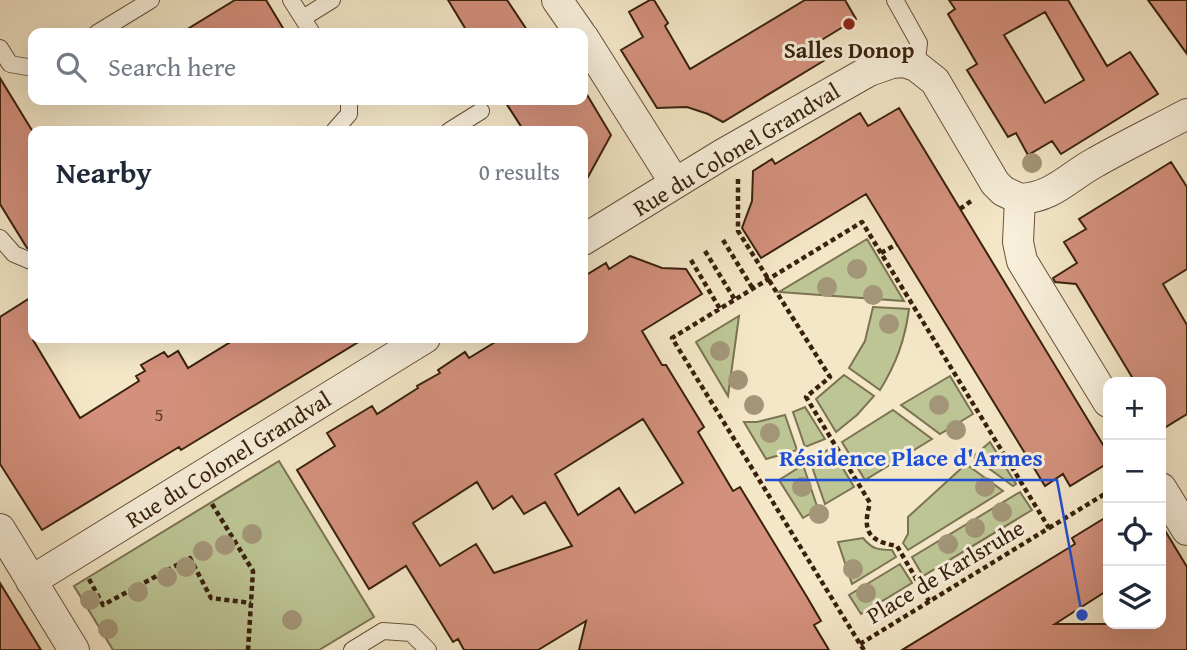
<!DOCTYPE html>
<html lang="en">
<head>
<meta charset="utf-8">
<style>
  body { margin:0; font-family:"Gentium Book Plus",serif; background:#f6f6f7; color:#1f2937 }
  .controls { position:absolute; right:21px; bottom:21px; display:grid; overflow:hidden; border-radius:14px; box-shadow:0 7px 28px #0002 }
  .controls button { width:63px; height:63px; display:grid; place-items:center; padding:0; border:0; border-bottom:2px solid #e0e1e3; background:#fff; color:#1f2937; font:35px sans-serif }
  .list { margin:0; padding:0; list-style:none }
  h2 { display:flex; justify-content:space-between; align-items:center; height:91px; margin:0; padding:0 28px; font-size:30px }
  h2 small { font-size:23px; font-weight:400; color:#747a83 }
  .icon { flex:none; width:38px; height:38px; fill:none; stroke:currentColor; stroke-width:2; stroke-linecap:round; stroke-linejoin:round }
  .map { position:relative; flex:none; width:1187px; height:650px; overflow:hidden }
  .search { position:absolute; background:#fff; box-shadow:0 7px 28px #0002; left:28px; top:28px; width:560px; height:77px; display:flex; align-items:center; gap:18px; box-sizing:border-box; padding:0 24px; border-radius:14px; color:#747a83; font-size:26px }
  .panel { position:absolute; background:#fff; box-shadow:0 7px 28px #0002; left:28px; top:126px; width:560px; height:217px; border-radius:14px }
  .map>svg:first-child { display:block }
</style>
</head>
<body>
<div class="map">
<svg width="1187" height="650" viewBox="0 0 1187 650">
  <rect width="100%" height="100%" fill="#f4e7c8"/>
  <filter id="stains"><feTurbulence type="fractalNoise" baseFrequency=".00286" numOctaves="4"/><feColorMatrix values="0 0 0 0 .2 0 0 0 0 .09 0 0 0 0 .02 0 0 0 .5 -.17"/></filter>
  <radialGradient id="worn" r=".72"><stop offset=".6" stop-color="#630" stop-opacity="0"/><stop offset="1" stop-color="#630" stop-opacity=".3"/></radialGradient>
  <path fill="#bdc595" stroke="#7b7351" stroke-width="2" d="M867 239 904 301 779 292Z
    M873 307 909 309C905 340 896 364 880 390L849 368 865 341Z
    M739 316 728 396 696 342Z
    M844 375 874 396 857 415 836 432 816 399Z
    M950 376 973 414 940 434 901 405Z
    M805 407 825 439 805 447 793 412Z
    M893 410 932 439 865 480 842 442Z
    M785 415 797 450 766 459 744 422H757Z
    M990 442 1016 484 1013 486 973 457Z
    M831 448 854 487 825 504 810 461Z
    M279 461 374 617 319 650H113L74 586Z
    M966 464 1003 491 908 550 903 543 908 534V517Z
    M803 465 818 509 803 518 779 480Z
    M1020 492 1032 510 923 576 912 557Z
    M863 538C872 549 878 550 892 550L896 557 852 584 838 542Z
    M900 564 912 583 861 614 849 595Z"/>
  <path fill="#d3907c" stroke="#39210d" stroke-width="2" fill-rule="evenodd" d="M235 0H266L286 33H181Z
    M448 0H507L529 33H468Z
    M650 0H654L668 23 665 26 690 69 805 0H845L856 19 815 44 825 60 723 122 708 114 687 107 657 108 621 50 643 37 629 12Z
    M949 0H1068L1107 66 1130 52 1158 94 1061 154 1052 141 1028 155 1016 133 1008 137 967 70 977 64 948 14 955 9ZM1045 12 1084 80 1045 103 1004 35Z
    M1148 0H1187V54Z
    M0 78 33 132V251L27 248 0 204Z
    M583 88 611 135 583 186V131H524L504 100H583Z
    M899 108 1108 453V463L1070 486 1063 474 1045 486 866 194 761 258 742 228 752 201 753 171 772 159 775 164 860 113 868 126Z
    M1171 162 1187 187V269L1163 284 1187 325V414L1161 430V382H1135L1076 284 1055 282 1053 278 1077 263 1064 242 1086 229 1079 219Z
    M630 256 662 268 686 269 702 294 642 331 662 365H666L704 427 698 432 733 491 740 487 807 597 821 621 814 625 829 650H579L586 621 538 650H464L458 639 453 642 406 566 369 589 297 470 335 446 327 433 372 406 377 414 418 388 417 386 440 373 438 370 465 352 469 358 502 338H583V277L606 263 609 269ZM643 419 683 483 635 513 619 488 578 515 555 474ZM477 482 493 509 512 496 524 514 545 502 572 546 494 573 476 544 440 566 413 523Z
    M33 296V340L80 418 139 381 136 376 145 371 141 365 164 352 168 357 178 351 188 368 237 338H365L181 450 179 447 42 530 0 464V317Z
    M1108 516V590L1055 624H1161V524L1187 567V650H902L1075 544 1072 538Z
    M0 583 41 650H0Z"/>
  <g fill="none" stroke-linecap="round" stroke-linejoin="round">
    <g stroke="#68523c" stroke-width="18">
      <path id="lane" d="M291 0 312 33
        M895 0 919 43 916 66
        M303 18 332 0
        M97 33 151 0
        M0 48 10 64 33 68
        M334 131 349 114V100
        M449 131 481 111
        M0 238 14 254 33 262
        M352 650 383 631 411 633 428 650"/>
    </g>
    <g stroke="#68523c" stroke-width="32">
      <path id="street" d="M557 0 580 33
        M583 37 675 183
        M1020 199C1054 197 1068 177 1096 162 1126 145 1157 130 1187 114
        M583 240 723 154 869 71 892 63 904 62 916 66 935 81 995 183 1003 191 1020 199 1018 242 1022 261 1108 402
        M1161 488 1187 530
        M0 529 74 650
        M31 581 425 338"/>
    </g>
    <path stroke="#39210d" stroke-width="4.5" stroke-dasharray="5 3.5" stroke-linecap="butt" d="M738 179V231L830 377 806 397 870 503C862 531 868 541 897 546L929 601
      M960 209 971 201
      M723 240 753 289
      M705 251 735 300
      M881 253 897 244
      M691 260 720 309
      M212 504 253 571 248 650
      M1049 528 1108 492
      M89 579 103 605 190 558 211 598 251 603
      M860 644 1049 528 862 222 672 338 860 644 864 650"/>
    <use href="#lane" stroke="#f8efdb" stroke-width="16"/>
    <use href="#street" stroke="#f8efdb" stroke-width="30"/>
  </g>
  <g fill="#a39578">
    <circle cx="1032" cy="163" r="10"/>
    <circle cx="857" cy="269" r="10"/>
    <circle cx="827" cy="287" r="10"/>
    <circle cx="873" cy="295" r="10"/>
    <circle cx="889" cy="324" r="10"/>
    <circle cx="720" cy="351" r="10"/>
    <circle cx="738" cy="380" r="10"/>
    <circle cx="754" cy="405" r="10"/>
    <circle cx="939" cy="405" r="10"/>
    <circle cx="956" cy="430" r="10"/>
    <circle cx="770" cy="433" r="10"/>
    <circle cx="802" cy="487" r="10"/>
    <circle cx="985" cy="487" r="10"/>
    <circle cx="1002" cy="512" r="10"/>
    <circle cx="819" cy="514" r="10"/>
    <circle cx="975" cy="528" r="10"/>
    <circle cx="252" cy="534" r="10"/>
    <circle cx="948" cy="544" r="10"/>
    <circle cx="225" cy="545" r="10"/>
    <circle cx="203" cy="551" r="10"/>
    <circle cx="186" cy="567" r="10"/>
    <circle cx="853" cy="569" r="10"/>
    <circle cx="167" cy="577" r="10"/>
    <circle cx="138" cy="592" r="10"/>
    <circle cx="866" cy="593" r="10"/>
    <circle cx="90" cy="600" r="10"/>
    <circle cx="292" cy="620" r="10"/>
    <circle cx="108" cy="629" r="10"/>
  </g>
  <circle fill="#8f2418" stroke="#f8efdb" stroke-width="2.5" cx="849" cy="24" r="7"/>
  <g text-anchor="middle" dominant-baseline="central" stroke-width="6" stroke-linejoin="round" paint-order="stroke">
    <g font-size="19" fill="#603d29">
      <text x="159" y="414">5</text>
    </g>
    <g font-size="23" font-weight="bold" fill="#39210d" stroke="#f8efdb">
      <text x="849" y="49">Salles Donop</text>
    </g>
    <g font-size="23" fill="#39210d" stroke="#f8efdb">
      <text transform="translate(736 149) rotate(-31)">Rue du Colonel Grandval</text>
      <text transform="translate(228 459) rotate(-32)">Rue du Colonel Grandval</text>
      <text transform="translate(945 571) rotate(-31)">Place de Karlsruhe</text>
    </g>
  </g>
  <path fill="none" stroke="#1d4ed8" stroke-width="2.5" d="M1082 615L1057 480H765"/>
  <circle fill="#1d4ed8" stroke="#f8efdb" stroke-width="2.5" cx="1082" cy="615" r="7"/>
  <g font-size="24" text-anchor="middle" font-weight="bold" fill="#1d4ed8" stroke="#f8efdb" stroke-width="6" stroke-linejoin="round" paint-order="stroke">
    <text x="911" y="466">Résidence Place d'Armes</text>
  </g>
  <rect width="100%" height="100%" filter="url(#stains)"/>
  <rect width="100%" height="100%" fill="url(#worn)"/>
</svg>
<div class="controls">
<button>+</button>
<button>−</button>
<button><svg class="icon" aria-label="locate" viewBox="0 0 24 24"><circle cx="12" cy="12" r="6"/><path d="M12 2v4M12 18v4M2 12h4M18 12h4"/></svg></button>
<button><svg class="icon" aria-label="layers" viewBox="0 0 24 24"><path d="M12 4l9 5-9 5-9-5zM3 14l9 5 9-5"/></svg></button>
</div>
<div class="search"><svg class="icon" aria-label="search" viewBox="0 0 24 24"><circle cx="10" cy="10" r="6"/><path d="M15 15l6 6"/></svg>Search here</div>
<section class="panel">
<h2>Nearby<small>0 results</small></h2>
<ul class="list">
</ul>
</section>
</div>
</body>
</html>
